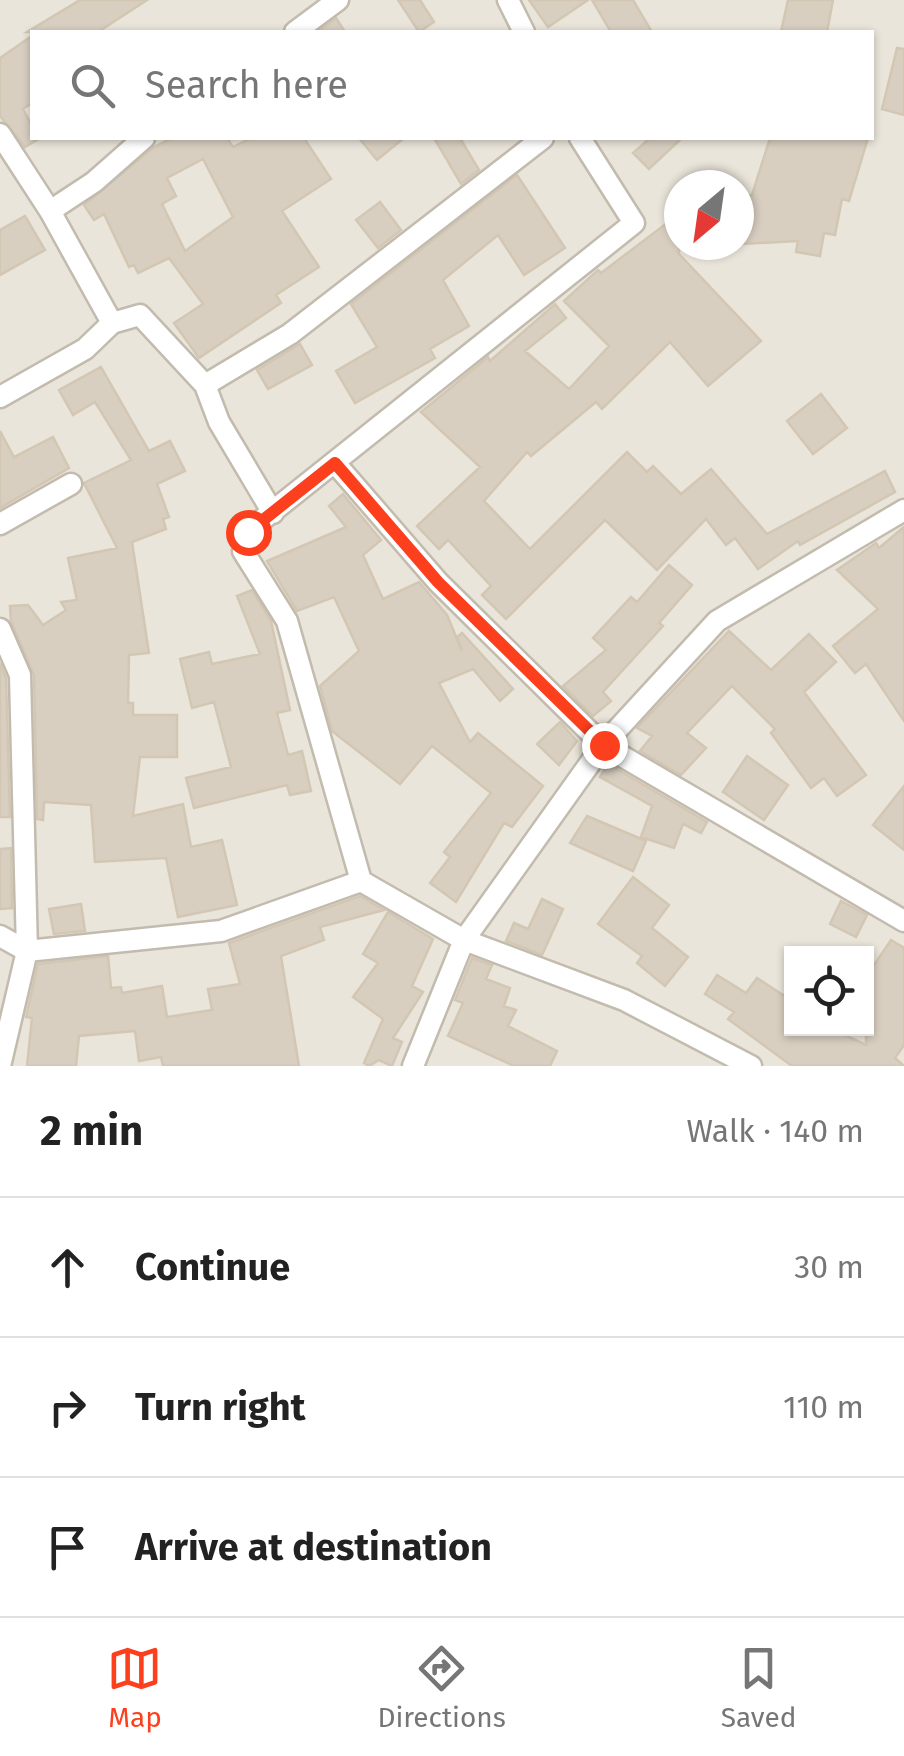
<!DOCTYPE html>
<html lang="en">
<head>
<meta charset="utf-8">
<style>
  body { margin:0; font-family:"Fira Sans",sans-serif; background:#f2f2f2; color:#222 }
  .controls { position:absolute; right:30px; bottom:30px; display:grid; overflow:hidden; border-radius:0px; box-shadow:0 2px 8px #0004 }
  .controls button { width:90px; height:90px; display:grid; place-items:center; padding:0; border:0; border-bottom:2px solid #e0e0e0; background:#fff; color:#222; font:50px sans-serif }
  .compass { position:absolute; left:664px; top:170px; width:90px; height:90px; border-radius:50%; background:#fff; box-shadow:0 2px 8px #0004; rotate:209deg }
  .stop { position:absolute; width:30px; height:30px; margin:-22px; border:8px solid #fc3f1d; border-radius:50%; background:#fff }
  .stop.end { background:#fc3f1d; border-color:#fff; box-shadow:0 2px 10px #0008 }
  .list { margin:0; padding:0; list-style:none }
  h2 { display:flex; justify-content:space-between; align-items:center; height:130px; margin:0; padding:0 40px; font-size:42px }
  h2 small { font-size:32px; font-weight:400; color:#767676 }
  .list li { display:grid; grid-template-columns:65px 1fr auto; gap:30px; align-items:center; box-sizing:border-box; height:140px; padding:0 40px; border-top:2px solid #e0e0e0 }
  .list b { display:block; font-size:38px; white-space:nowrap }
  .list em { font-size:32px; font-style:normal; color:#767676 }
  .icon { flex:none; width:55px; height:55px; fill:none; stroke:currentColor; stroke-width:2; stroke-linecap:round; stroke-linejoin:round }
  .map { position:relative; flex:none; width:904px; height:1066px; overflow:hidden }
  .search { position:absolute; background:#fff; box-shadow:0 2px 8px #0004; left:30px; right:30px; top:30px; height:110px; display:flex; align-items:center; gap:25px; box-sizing:border-box; padding:0 35px; border-radius:0px; color:#767676; font-size:38px }
  .sheet { height:550px; background:#fff }
  nav { display:flex; justify-content:space-around; align-items:center; box-sizing:border-box; height:140px; border-top:2px solid #e0e0e0; background:#fff; font-size:28px; color:#767676 }
  nav a { display:grid; justify-items:center; gap:5px }
  nav .on { color:#fc3f1d }
  .map>svg:first-child { display:block }
</style>
</head>
<body>
<div class="map">
<svg width="904" height="1066" viewBox="0 0 904 1066">
  <rect width="100%" height="100%" fill="#f6f3ec"/>
  <path fill="#eae5da" fill-rule="evenodd" d="M0 0H904V1066H0ZM32 32H872V138H32ZM679 185H739V245H679ZM792 954H866V1028H792Z"/>
  <path fill="#d8cfc1" stroke="#d3c7b4" stroke-width="2.5" fill-rule="evenodd" d="M80 0H147L98 32H27Z
    M398 0H420L434 22 419 32Z
    M529 0H588L548 27Z
    M592 0H633L652 32H611Z
    M788 0H833L827 32H781Z
    M336 18 345 32H321L320 30Z
    M32 36V103L23 109 32 126V138H40L25 147 0 116V58Z
    M897 48 904 49V115L882 109Z
    M172 138H227L233 147 251 138H304L331 179 282 211 319 267 276 295 281 303 199 358 174 323 203 304 169 258 138 273 134 265 129 267 104 214 94 220 84 205 154 147ZM203 159 233 217 185 251 162 204 176 196 167 178Z
    M359 138H404L377 160Z
    M434 138H460L479 170 461 184Z
    M650 138H682L649 169 633 153Z
    M770 138H868L849 201 842 199 835 235 824 233 820 256 796 252 798 241 741 244 739 196 752 195Z
    M517 175 565 248 524 275 498 235 443 280 469 326 430 349 435 358 355 403 336 371 377 347 351 304Z
    M380 202 401 230 378 248 356 220Z
    M679 214V254L761 341 708 386 670 342 602 409 596 402 531 456 527 452 484 501 530 549 627 452 647 472 653 466 681 494 711 469 767 534 885 471 895 492 800 545 798 541 758 569 735 538 726 545 706 519 657 570 605 520 506 619 482 595 491 586 448 540 439 549 417 526 480 467 421 412 488 357 490 361 555 304 566 318 525 351 569 389 609 346 564 301 598 270 601 273Z
    M25 216 45 250 0 275V230Z
    M300 344 312 365 268 389 257 370Z
    M101 367 149 451 170 441 185 471 157 484 169 517 163 519 166 529 132 542 149 653 129 655 128 703H133V715H177V757H140L133 816 183 804 191 847 222 840 237 905 178 917 166 858 95 862 91 805 44 802 43 820 37 819 34 675 11 622 10 606 28 605 43 625 66 610 61 602 77 600 68 558 117 548 84 483 131 460 95 402 73 415 59 390Z
    M821 394 847 428 813 454 787 421Z
    M0 431 14 457 53 437 69 468 0 508Z
    M343 494 381 540 363 555 383 599 419 582 447 615 462 651 457 637 462 633 513 689 500 701 473 669 439 683 470 742 478 733 543 786 512 827 504 823 456 902 430 883 450 857 444 852 491 793 432 746 400 784 332 731 320 686 359 651 334 597 297 611 267 561 346 527 329 506Z
    M904 527V721L866 664 855 673 833 646 878 609 837 570 876 543 879 548Z
    M669 565 692 585 659 623 663 626 603 692 611 701 593 716 563 686 606 650 593 638 631 597 637 602Z
    M252 590 271 621 290 710 277 713 288 755 302 751 311 791 290 795 287 785 194 808 186 778 231 767 214 702 192 708 180 659 209 652 212 664 260 654 237 596Z
    M729 631 771 670 809 634 836 662 804 692 866 775 837 796 824 778 811 788 771 733 775 729 732 686 687 733 706 748 681 775 640 751 652 736 637 728Z
    M0 663 6 678 10 817H0Z
    M560 722 577 741 559 765 537 744Z
    M747 756 788 785 764 820 723 792Z
    M608 764 707 822 701 833 683 824 674 848 641 837 652 806 600 777Z
    M904 786V850L873 825Z
    M587 816 646 841 633 871 570 843Z
    M11 848 12 908 0 909V849Z
    M633 877 669 905 652 928 688 957 665 986 637 963 642 956 598 924Z
    M360 896 384 910 320 927 324 940 281 956 299 1066H163L161 1057 139 1061 135 1031 79 1036 76 1066H27L32 1018 26 1017 38 964 108 956 111 988 121 987 122 993 162 986 167 1017 212 1010 208 989 240 984 229 943Z
    M542 899 563 909 542 955 506 941 514 923 528 929Z
    M841 901 867 915 856 937 830 924Z
    M81 904 85 931 54 934 49 909Z
    M388 912 433 939 412 986 423 992 393 1038 402 1042 392 1066 379 1060 369 1066 364 1063 383 1019 353 997 378 963 363 954Z
    M891 940 904 948V1045L895 1058 904 1066H792L728 1019 734 1012 705 994 717 975 746 993 757 978 792 1001V1028H830L866 1045V977Z
    M472 958 492 965 486 979 510 988 504 1006 516 1010 508 1026 557 1051 550 1066H514L448 1036 463 1003 455 1000Z"/>
  <g fill="none" stroke-linecap="round" stroke-linejoin="round">
    <g stroke="#c2bbae" stroke-width="25">
      <path id="street" d="M508 0 524 32
        M295 32 338 0
        M0 134 50 211 112 323
        M580 138 634 223 248 531 243 551 287 621 361 881 464 940 624 1000 751 1066
        M50 211 94 182 144 138
        M205 385 290 334 543 138
        M0 397 85 349 112 323 140 315 205 385 219 422 273 513
        M335 463 438 582 603 745 904 921
        M0 524 71 484
        M0 629 20 675 27 951 0 1066
        M0 936 27 951 221 931 361 881
        M413 1066 464 940 603 745 717 621 904 510"/>
    </g>
    <use href="#street" stroke="#fff" stroke-width="20"/>
  </g>
  <g fill="none" stroke-linecap="round" stroke-linejoin="round">
    <path stroke="#fc3f1d" stroke-width="12" d="M248 532 335 463 438 582 604 745"/>
  </g>
</svg>
<div class="controls">
<button><svg class="icon" aria-label="locate" viewBox="0 0 24 24"><circle cx="12" cy="12" r="6"/><path d="M12 2v4M12 18v4M2 12h4M18 12h4"/></svg></button>
</div>
<svg class="compass" viewBox="-18 -18 36 36"><path d="M0-13l5 13h-10z" fill="#e53935"/><path d="M0 13l5-13h-10z" fill="#767676"/></svg>
<div class="stop" style="left:248px;top:532px"></div>
<div class="stop end" style="left:604px;top:745px"></div>
<div class="search"><svg class="icon" aria-label="search" viewBox="0 0 24 24"><circle cx="10" cy="10" r="6"/><path d="M15 15l6 6"/></svg>Search here</div>
</div>
<section class="sheet">
<h2>2 min<small>Walk · 140 m</small></h2>
<ul class="list">
<li><svg class="icon" aria-label="ahead" viewBox="0 0 24 24"><path d="M12 20V5M6 11l6-6 6 6"/></svg><div><b>Continue</b></div><em>30 m</em></li>
<li><svg class="icon" aria-label="right" viewBox="0 0 24 24"><path d="M7 20v-9h11M14 6l5 5-5 5"/></svg><div><b>Turn right</b></div><em>110 m</em></li>
<li><svg class="icon" aria-label="arrive" viewBox="0 0 24 24"><path d="M6 21V4h12l-3 4 3 4H6"/></svg><div><b>Arrive at destination</b></div></li>
</ul>
</section>
<nav>
<a class="on"><svg class="icon" aria-label="map" viewBox="0 0 24 24"><path d="M3 6l6-2 6 2 6-2v14l-6 2-6-2-6 2zM9 4v14M15 6v14"/></svg>Map</a>
<a><svg class="icon" aria-label="directions" viewBox="0 0 24 24"><path d="M12 3l9 9-9 9-9-9zM9 14v-3h6M13 9l2 2-2 2"/></svg>Directions</a>
<a><svg class="icon" aria-label="saved" viewBox="0 0 24 24"><path d="M7 4h10v16l-5-4-5 4z"/></svg>Saved</a>
</nav>
</body>
</html>
